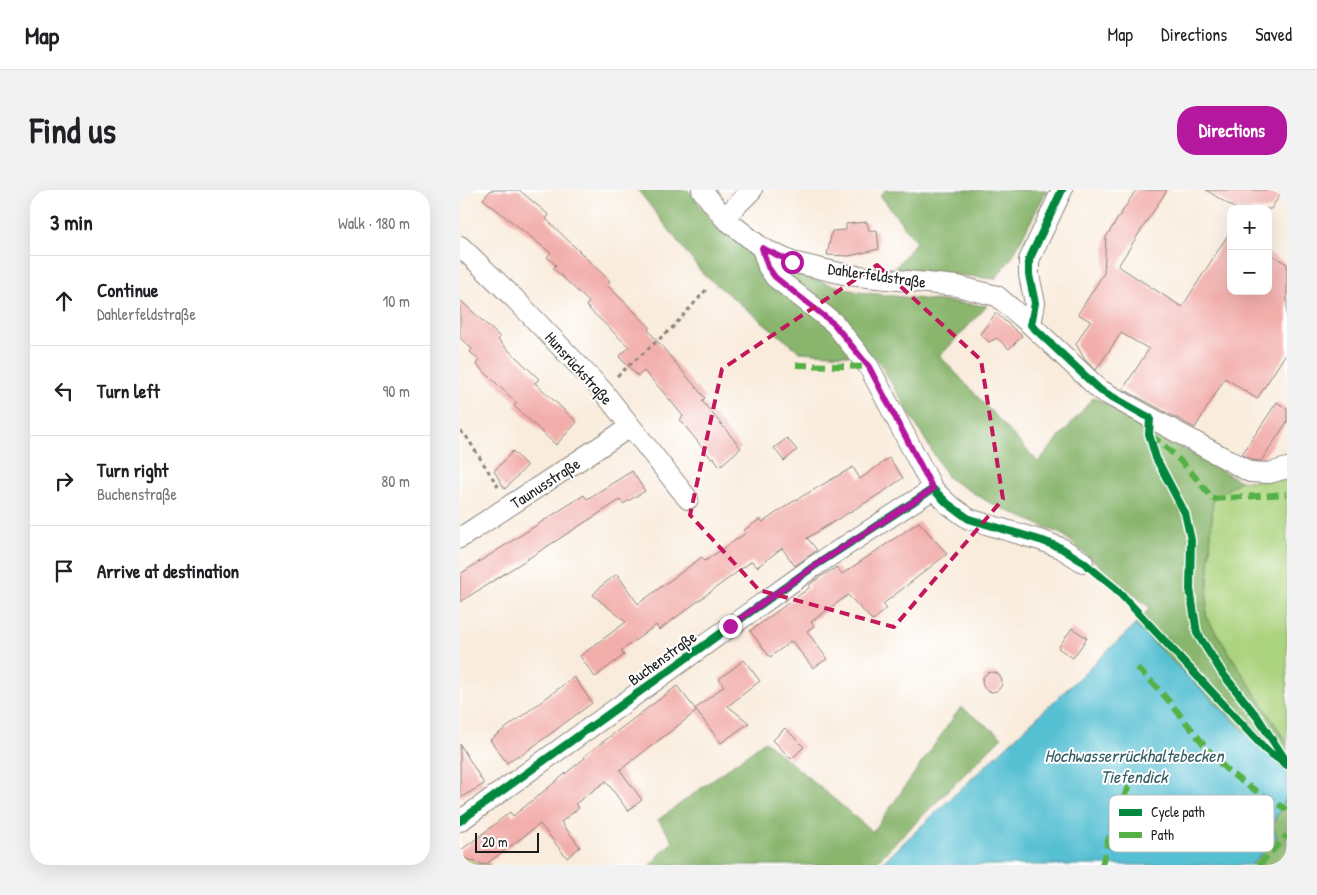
<!DOCTYPE html>
<html lang="en">
<head>
<meta charset="utf-8">
<style>
  body { margin:0; font-family:"Patrick Hand",sans-serif; background:#f2f2f2; color:#202124 }
  .controls { position:absolute; right:15px; top:15px; display:grid; overflow:hidden; border-radius:10px; box-shadow:0 5px 20px #0002 }
  .controls button { width:45px; height:45px; display:grid; place-items:center; padding:0; border:0; border-bottom:1px solid #e0e0e0; background:#fff; color:#202124; font:25px sans-serif }
  .scale { position:absolute; left:15px; bottom:12px; width:64px; box-sizing:border-box; padding-left:5px; border:2px solid #1c1c1c; border-top:0; font-size:14px; line-height:18px; white-space:nowrap; color:#1c1c1c; -webkit-text-stroke:4px #fff; paint-order:stroke }
  .stop { position:absolute; width:15px; height:15px; margin:-11px; border:4px solid #b5179e; border-radius:50%; background:#fff }
  .stop.end { background:#b5179e; border-color:#fff; box-shadow:0 1px 5px #0008 }
  .list { margin:0; padding:0; list-style:none }
  h2 { display:flex; justify-content:space-between; align-items:center; height:65px; margin:0; padding:0 20px; font-size:21px }
  h2 small { font-size:16px; font-weight:400; color:#757577 }
  .list li { display:grid; grid-template-columns:32px 1fr auto; gap:15px; align-items:center; box-sizing:border-box; height:90px; padding:0 20px; border-top:1px solid #e0e0e0 }
  .list b { display:block; font-size:19px; white-space:nowrap }
  .list p { margin:0; font-size:16px; white-space:nowrap; color:#757577 }
  .list em { font-size:16px; font-style:normal; color:#757577 }
  .icon { flex:none; width:28px; height:28px; fill:none; stroke:currentColor; stroke-width:2; stroke-linecap:round; stroke-linejoin:round }
  .map { position:relative; flex:none; width:827px; height:675px; overflow:hidden; border-radius:20px }
  header { display:flex; align-items:center; gap:30px; box-sizing:border-box; height:70px; padding:0 25px; background:#fff; border-bottom:1px solid #e0e0e0 }
  header strong { font-size:24px }
  nav { display:flex; gap:28px; margin-inline-start:auto; font-size:18px }
  .intro { display:flex; align-items:center; justify-content:space-between; box-sizing:border-box; height:120px; padding:0 30px }
  h1 { margin:0; font-size:35px }
  .button { padding:12px 22px; border-radius:20px; background:#b5179e; color:#fff; font-size:18px; font-weight:700 }
  main { display:flex; gap:30px; padding:0 30px }
  aside { flex:1; background:#fff; border-radius:20px; box-shadow:0 5px 20px #0002 }
  .map>svg:first-child { display:block }
</style>
</head>
<body>
<header>
<strong>Map</strong>
<nav><a>Map</a><a>Directions</a><a>Saved</a></nav>
</header>
<div class="intro"><h1>Find us</h1><a class="button">Directions</a></div>
<main>
<aside>
<h2>3 min<small>Walk · 180 m</small></h2>
<ul class="list">
<li><svg class="icon" aria-label="ahead" viewBox="0 0 24 24"><path d="M12 20V5M6 11l6-6 6 6"/></svg><div><b>Continue</b><p>Dahlerfeldstraße</p></div><em>10 m</em></li>
<li><svg class="icon" aria-label="left" viewBox="0 0 24 24"><path d="M17 20v-9H6M10 6l-5 5 5 5"/></svg><div><b>Turn left</b></div><em>90 m</em></li>
<li><svg class="icon" aria-label="right" viewBox="0 0 24 24"><path d="M7 20v-9h11M14 6l5 5-5 5"/></svg><div><b>Turn right</b><p>Buchenstraße</p></div><em>80 m</em></li>
<li><svg class="icon" aria-label="arrive" viewBox="0 0 24 24"><path d="M6 21V4h12l-3 4 3 4H6"/></svg><div><b>Arrive at destination</b></div></li>
</ul>
</aside>
<div class="map">
<svg width="827" height="675" viewBox="0 0 827 675">
  <rect width="100%" height="100%" fill="#fff"/>
  <filter id="ink" filterUnits="userSpaceOnUse"><feTurbulence type="fractalNoise" baseFrequency=".02" numOctaves="2"/><feDisplacementMap in="SourceGraphic" scale="10" xChannelSelector="R" yChannelSelector="G"/><feConvolveMatrix kernelMatrix="1 2 1 2 8 2 1 2 1" color-interpolation-filters="sRGB"/></filter>
  <filter id="wash" filterUnits="userSpaceOnUse"><feTurbulence type="fractalNoise" baseFrequency=".0096" numOctaves="4" result="noise"/><feDisplacementMap in="SourceGraphic" scale="20" xChannelSelector="R" yChannelSelector="G"/><feGaussianBlur stdDeviation="1.12" result="paint"/><feColorMatrix in="noise" values="0 0 0 0 0 0 0 0 0 0 0 0 0 0 0 0 0 1.4 0 .05"/><feComposite in="paint" operator="in"/></filter>
  <g filter="url(#wash)">
    <rect width="100%" height="100%" fill="#f9ecdd"/>
    <path fill="#acd37e" stroke="#64784d" d="M827 290V553L746 427 753 309 780 291Z
      M0 666 31 675H0Z"/>
    <path fill="#89b56d" stroke="#526844" d="M178 0H228L261 42 334 84 398 102 527 116 480 166 578 272 634 207 780 291 753 309 746 427 827 553V583L675 435 690 418 603 345 532 314 488 288 416 167 340 162 243 84Z
      M425 0H587L552 67 535 89 435 78 456 52 420 5Z
      M501 517 542 547 413 675H190L213 651 198 630 305 551 413 642Z
      M827 606V675H791L817 647 812 635Z"/>
    <path fill="#57c0d3" stroke="#3a6e78" d="M675 435 827 583V606L812 635 817 647 791 675H420Z"/>
    <g id="blocks">
      <path fill="#f2aeab" d="M31 0H59L89 25 86 29 150 91 147 95 190 137 188 140 245 208 242 211 281 258 260 276 253 267 251 268 220 230 223 226 204 203 184 181 178 186 159 167 169 157 126 116 129 112 93 78 96 75 87 67 91 63 23 9Z
        M676 0H707L658 76 722 117 771 40V101H808V63L827 74V162L797 209 765 188 735 238 663 199 689 159 661 143 636 180 625 170 616 154 630 131 618 124 644 83 646 47Z
        M746 0H823L811 19H776Z
        M407 32 409 41 417 40 419 59 389 66 367 65 372 41 386 40V34Z
        M0 110 40 147 38 150 79 189 75 193 117 232 96 255 54 216 57 213 16 174 19 170 10 162 12 159 0 148Z
        M536 123 562 146 549 159 537 148 529 152 520 144Z
        M817 212 827 219V232L801 271 793 270 782 264Z
        M327 248 337 260 324 271 314 258Z
        M53 261 67 276 45 299 34 281Z
        M429 268 443 288 423 302 347 348 357 360 335 376 322 358 297 377 292 371 199 440 196 435 161 461 164 465 135 487 120 466 166 432 133 405 140 397 157 384 178 414 242 367 245 371 286 343 284 340 300 329 303 332 329 314 393 277 400 289Z
        M172 281 185 301 163 314 160 310 0 412V384L124 305 127 309Z
        M459 332 487 364 423 414 426 418 413 431 388 405 351 432 354 436 347 441 367 469 353 478 332 451 310 467 290 441 345 401 350 397 349 395 360 387 377 377 382 384Z
        M612 438 627 448 613 468 598 458Z
        M284 470 300 491 268 516 289 533 261 553 235 519 264 496 259 489Z
        M522 492a10 10 0 1 1 20 0a10 10 0 1 1-20 0Z
        M114 487 132 513 59 567 58 565 47 573 30 550Z
        M217 496 237 521 160 580 182 610 168 621 146 591 115 614 119 618 101 632 120 657 107 668 80 634 25 675 0 667V661L20 646 50 622 53 626 115 576 125 568 124 566Z
        M325 538 344 557 331 569 313 550Z
        M0 554 24 594 0 608Z"/>
    </g>
  </g>
  <g filter="url(#ink)">
    <use href="#blocks" fill-opacity="0" stroke="#8a847c" stroke-width="1"/>
    <g fill="none" stroke-linecap="round" stroke-linejoin="round">
      <g stroke="#8a847c" stroke-width="22">
        <path id="minor" d="M242 0 264 28 302 58 332 72 388 85 497 96 537 106 571 135 640 200 790 282 809 283 827 278
          M264 28 292 0
          M0 56 55 109 142 200 228 309
          M302 58 308 77 315 87 374 133 409 177 473 299 488 314 509 329 583 351 601 358 623 372
          M571 135 575 113 569 85V70L602 0
          M0 348 170 237
          M0 631 353 377 473 299"/>
      </g>
      <path stroke="#8a847c" stroke-width="3" stroke-dasharray="4 4" stroke-linecap="butt" d="M157 186 212 138 246 100
        M0 241 6 246 39 298"/>
      <use href="#minor" stroke="#fff" stroke-width="20"/>
      <path stroke="#55b145" stroke-width="6" stroke-dasharray="12 6" stroke-linecap="butt" d="M336 175 409 177
        M690 245C716 263 733 284 753 309L827 304
        M677 478C708 505 730 540 758 571 776 591 804 605 827 620
        M642 675 656 620 675 587
        M799 675 827 645"/>
      <g stroke="#fff" stroke-width="11">
        <path id="cycleway" d="M602 0 569 70V85L575 113 571 135 640 200 690 228 689 244 696 268 725 323 731 350 730 399 737 443 763 484 798 528 826 571
          M0 631 353 377 473 299 488 314 509 329 583 351 601 358 623 372 656 399 806 560 827 575"/>
      </g>
      <use href="#cycleway" stroke="#00873e" stroke-width="8"/>
    </g>
  </g>
  <g fill="none" stroke-linecap="round" stroke-linejoin="round" filter="url(#ink)">
    <path stroke="#b5179e" stroke-width="6" d="M270 436 353 377 473 299 409 177 374 134 315 87 308 77 302 58 332 72"/>
  </g>
  <path fill="none" stroke="#c2185b" stroke-width="4" stroke-dasharray="10 6" stroke-linejoin="round" d="M417 75 521 170 543 309 434 437 299 400 230 325 262 179Z"/>
  <g text-anchor="middle" dominant-baseline="central" stroke-width="4" stroke-linejoin="round" paint-order="stroke">
    <g font-size="16" fill="#1c1c1c" stroke="#fff">
      <text transform="translate(417 85) rotate(8)">Dahlerfeldstraße</text>
      <text transform="translate(119 178) rotate(48)">Hunsrückstraße</text>
      <text transform="translate(85 293) rotate(-33)">Taunusstraße</text>
      <text transform="translate(202 468) rotate(-36)">Buchenstraße</text>
    </g>
    <g font-size="18" font-style="italic" fill="#345e65" stroke="#fff">
      <text x="674" y="565">Hochwasserrückhaltebecken<tspan x="674" dy="21">Tiefendick</tspan></text>
    </g>
  </g>
  <rect x="649" y="605" width="165" height="57" rx="8" fill="#fff" stroke="#bbb" stroke-width="1"/>
  <rect x="659" y="619" width="23" height="7" fill="#00873e"/>
  <rect x="659" y="642" width="23" height="6" fill="#55b145"/>
  <g font-size="14" fill="#1c1c1c">
    <text x="691" y="627">Cycle path</text>
    <text x="691" y="650">Path</text>
  </g>
</svg>
<div class="controls">
<button>+</button>
<button>−</button>
</div>
<div class="scale">20 m</div>
<div class="stop" style="left:332px;top:72px"></div>
<div class="stop end" style="left:270px;top:436px"></div>
</div>
</main>
</body>
</html>
